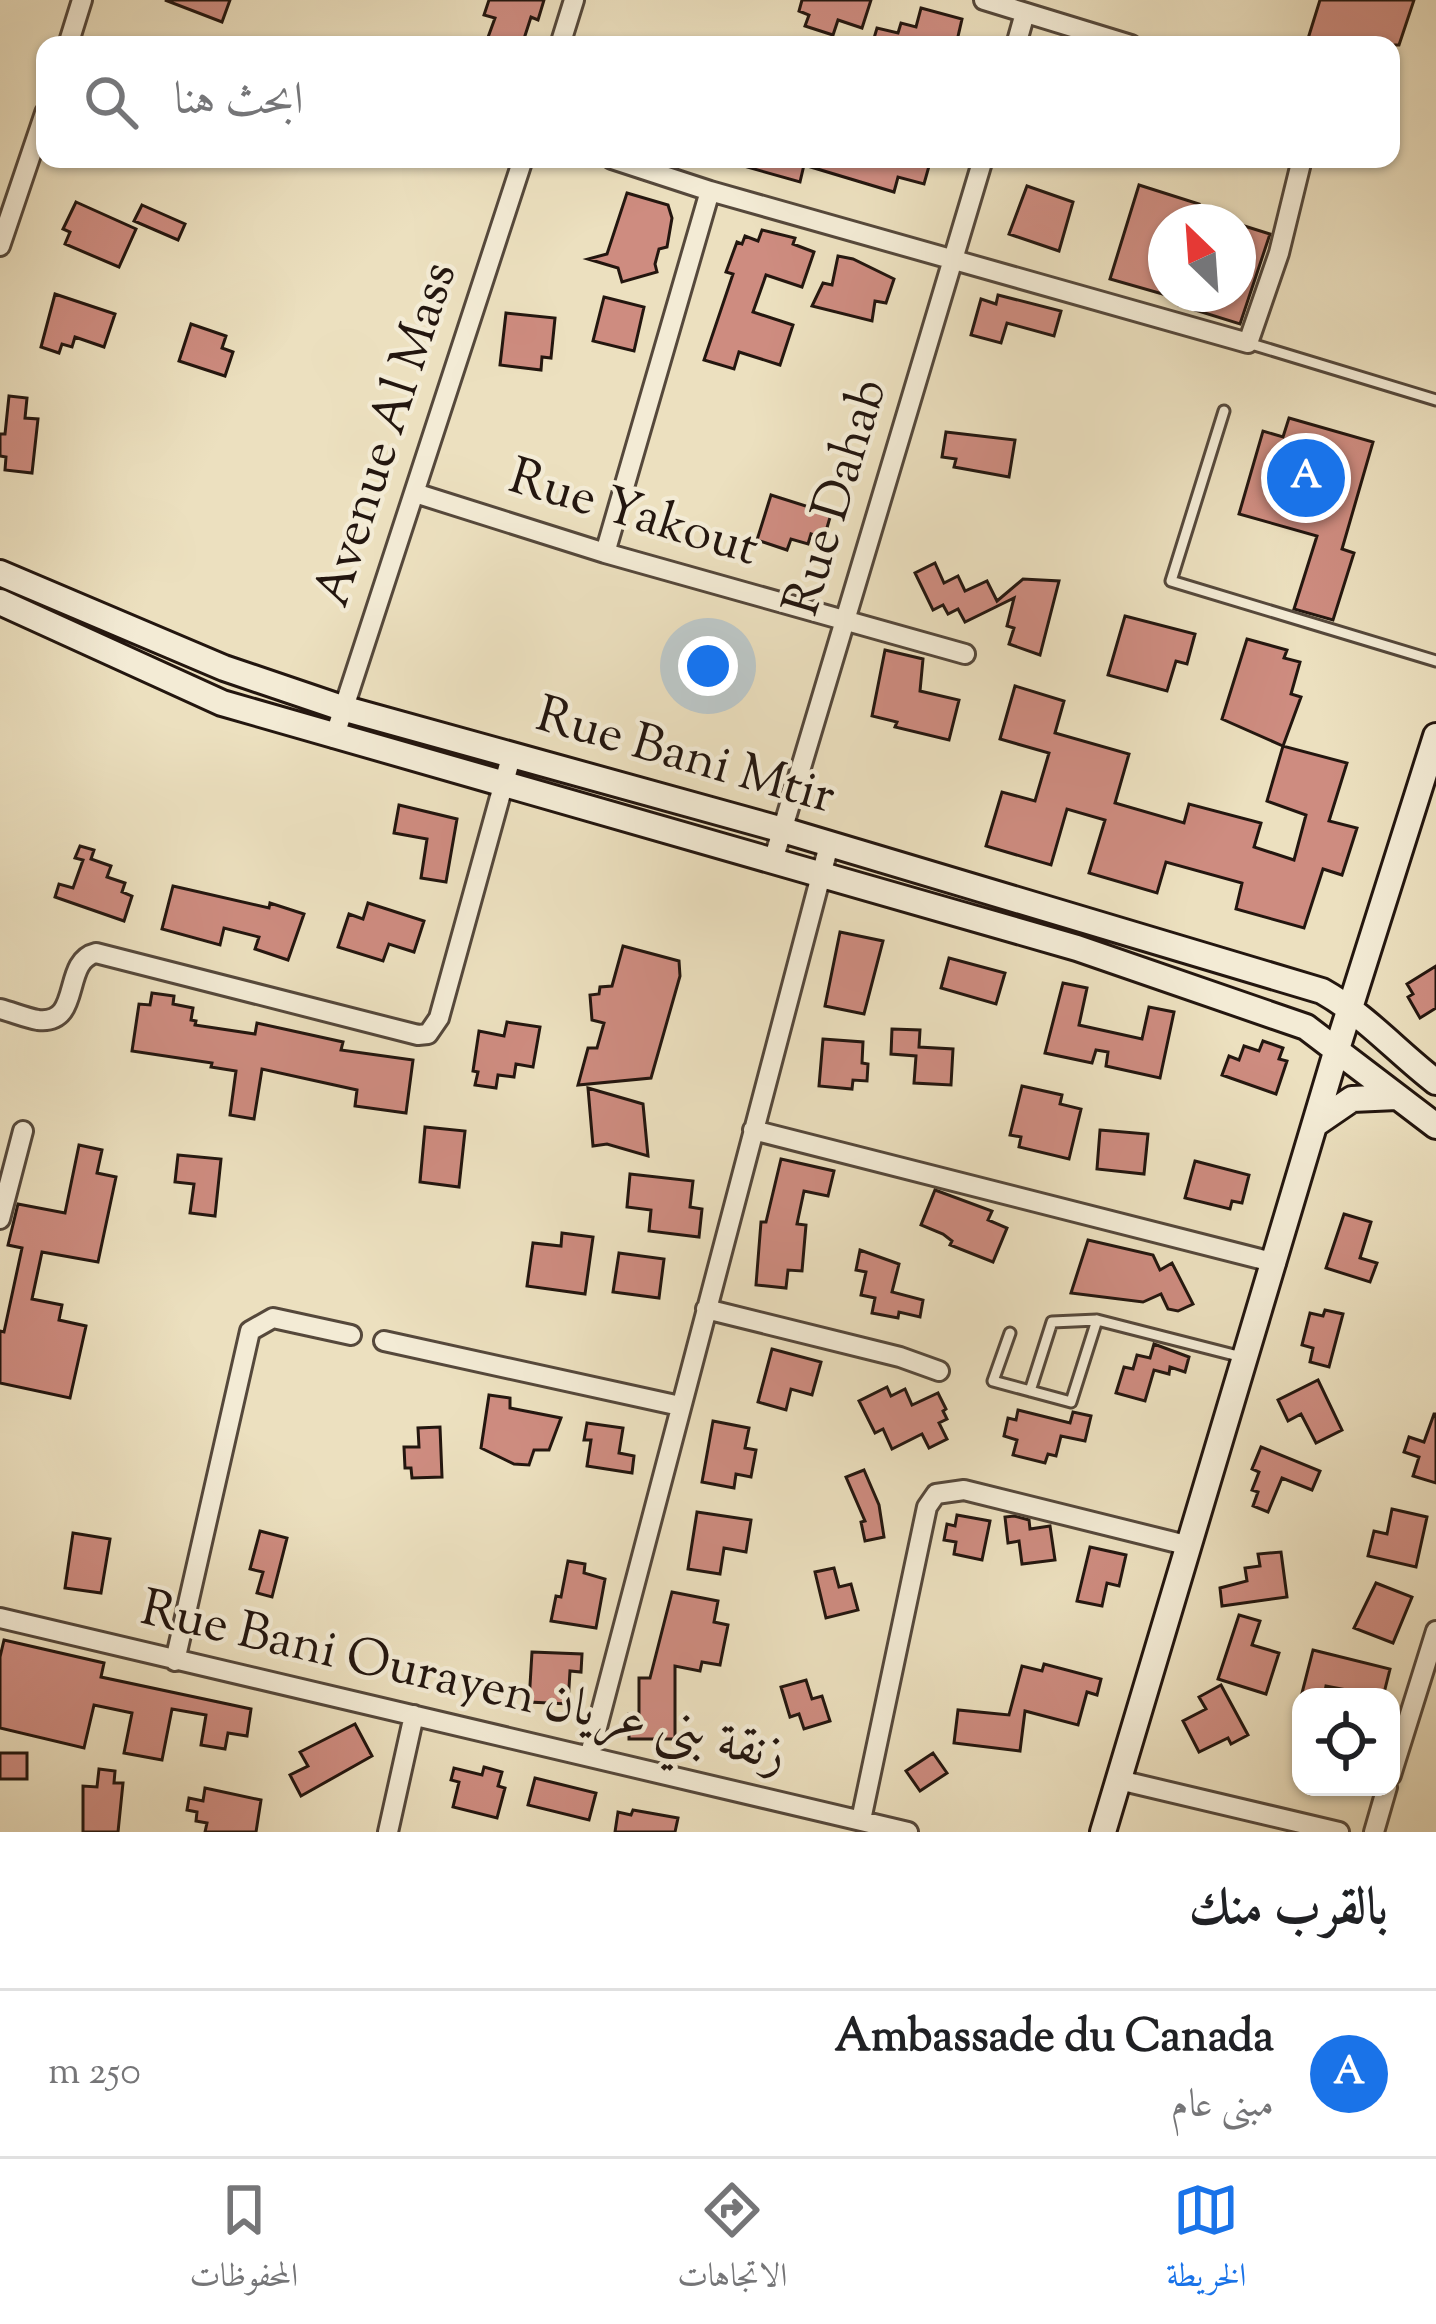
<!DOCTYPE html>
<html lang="ar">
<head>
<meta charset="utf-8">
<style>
  body { margin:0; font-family:"Sorts Mill Goudy",Amiri,serif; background:#f2f2f2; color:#202124; direction:rtl }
  .controls { position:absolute; right:36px; bottom:36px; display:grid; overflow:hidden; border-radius:24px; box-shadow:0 3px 9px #0004 }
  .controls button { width:108px; height:108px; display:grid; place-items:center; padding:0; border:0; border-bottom:3px solid #e0e0e0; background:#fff; color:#202124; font:60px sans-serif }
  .compass { position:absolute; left:1148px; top:204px; width:108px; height:108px; border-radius:50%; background:#fff; box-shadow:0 3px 9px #0004; rotate:335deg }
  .you { position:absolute; left:708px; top:666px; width:42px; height:42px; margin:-30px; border:9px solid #fff; border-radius:50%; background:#1a73e8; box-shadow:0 0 0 18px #1a73e833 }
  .badge { display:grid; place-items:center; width:78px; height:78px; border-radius:50%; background:#1a73e8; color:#fff; font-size:39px; font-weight:700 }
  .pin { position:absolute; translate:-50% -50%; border:6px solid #fff; box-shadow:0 3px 12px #0006 }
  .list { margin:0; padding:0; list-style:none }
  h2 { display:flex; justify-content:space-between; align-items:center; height:156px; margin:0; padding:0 48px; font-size:51px }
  h2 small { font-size:39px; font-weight:400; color:#757577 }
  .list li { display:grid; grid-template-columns:78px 1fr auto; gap:36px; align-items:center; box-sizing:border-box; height:168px; padding:0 48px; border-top:3px solid #e0e0e0 }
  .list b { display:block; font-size:45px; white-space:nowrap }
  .list p { margin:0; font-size:39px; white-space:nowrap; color:#757577 }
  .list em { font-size:39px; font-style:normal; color:#757577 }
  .icon { flex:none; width:66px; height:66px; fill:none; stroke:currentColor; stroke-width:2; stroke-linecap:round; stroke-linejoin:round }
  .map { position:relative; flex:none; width:1436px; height:1832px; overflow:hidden; direction:ltr }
  .search { position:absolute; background:#fff; box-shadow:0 3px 9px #0004; left:36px; right:36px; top:36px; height:132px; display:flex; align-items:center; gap:30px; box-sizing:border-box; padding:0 42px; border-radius:24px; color:#757577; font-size:45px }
  .sheet { height:324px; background:#fff }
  nav { display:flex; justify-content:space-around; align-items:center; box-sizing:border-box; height:168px; border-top:3px solid #e0e0e0; background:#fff; font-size:33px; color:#757577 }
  nav a { display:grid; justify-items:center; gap:6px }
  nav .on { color:#1a73e8 }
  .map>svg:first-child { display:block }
</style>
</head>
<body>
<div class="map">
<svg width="1436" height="1832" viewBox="0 0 1436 1832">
  <rect width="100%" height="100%" fill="#ece0bf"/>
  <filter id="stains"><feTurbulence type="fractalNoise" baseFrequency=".00167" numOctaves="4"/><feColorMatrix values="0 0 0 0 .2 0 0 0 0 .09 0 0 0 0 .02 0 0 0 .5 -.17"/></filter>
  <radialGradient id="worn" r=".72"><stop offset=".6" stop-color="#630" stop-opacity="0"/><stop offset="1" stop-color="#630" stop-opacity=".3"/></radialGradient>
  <path fill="#ce8c80" stroke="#23160f" stroke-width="3" d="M165 0H230L222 22Z
    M489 0H544L538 20 531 17 522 45 487 40 495 18 484 15Z
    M802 0H871L862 28 838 20 833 35 805 26 809 15 799 11Z
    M1320 0H1414L1399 45H1306Z
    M921 8 962 19 956 45H872L877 28 898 33 901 23 916 27Z
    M734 159H931L924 184 898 177 894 192 804 165 800 182 733 163Z
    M1139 185 1199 204 1197 211 1221 219V222H1166V295L1110 279Z
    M1027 186 1073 202 1059 251 1009 234Z
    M627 193 668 205 672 218 667 247 659 249 655 264 657 272 622 282 618 268 588 259 607 254Z
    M76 202 136 229 119 267 65 244 70 232 63 229Z
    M142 205 185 224 178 240 134 221Z
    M1238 224 1270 234 1240 324 1179 305 1183 294H1238Z
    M762 230 795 238 793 244 814 252 802 287 766 275 753 312 793 325 780 365 739 352 734 369 704 360 733 274 726 272 737 242 742 244 745 236 758 241Z
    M838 256 853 259 894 279 886 303 875 301 872 321 812 306 823 283 832 285Z
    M55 294 115 314 104 347 75 337 72 347 62 344 59 353 41 347Z
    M998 295 1061 311 1054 336 1007 323 1001 343 971 335 981 299 996 304Z
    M604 297 644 307 634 351 593 341Z
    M506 313 555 318 551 358 542 357 541 370 500 365Z
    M191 324 226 336 222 348 233 352 225 376 179 361Z
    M9 396 27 398 25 418 38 419 32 473 5 470 6 457 0 456V434H5Z
    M1289 418 1373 442 1342 549 1354 553 1333 620 1294 609 1317 536 1239 514 1263 431 1283 437Z
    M946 432 1015 440 1009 477 954 467 956 459 942 457Z
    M771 495 831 514 824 538 811 534 808 544 791 539 787 550 757 540Z
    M935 563 944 583 958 576 965 591 987 581 997 601 1023 579 1059 581 1040 655 1009 644 1014 628 1007 626 1014 598 965 622 958 609 948 614 943 605 933 610 915 573Z
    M1125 616 1195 634 1187 664 1176 661 1167 691 1108 675Z
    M1247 639 1287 650 1284 658 1300 662 1291 694 1301 697 1283 746 1222 719Z
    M885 650 923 659 920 691 959 700 949 740 895 727 897 722 872 716Z
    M1015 686 1064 701 1055 733 1129 754 1115 803 1184 823 1189 804 1261 823 1254 847 1294 860 1306 815 1267 801 1283 746 1347 763 1329 821 1357 828 1342 875 1323 869 1304 928 1236 909 1242 883 1166 862 1157 893 1089 873 1105 820 1067 809 1051 865 986 846 1002 792 1035 801 1049 753 1000 739Z
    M399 805 457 819 446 882 421 878 427 839 394 833Z
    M80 846 94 850 91 859 111 866 107 877 125 883 122 892 132 896 124 921 55 897 59 884 73 888 83 860 75 858Z
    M173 886 269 908 270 903 304 914 288 960 255 949 259 937 224 928 220 945 162 929Z
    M368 903 424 921 414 952 389 944 383 961 338 947 349 914 363 919Z
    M840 932 883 941 864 1014 825 1006Z
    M623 946 679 961 680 976 651 1078 578 1085 588 1048H597L604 1023 592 1020 590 995 599 994 600 987 612 986Z
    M949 958 1005 973 996 1004 941 988Z
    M1436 966V1008L1420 1018 1408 997 1413 994 1407 984Z
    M1063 983 1087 988 1079 1025 1142 1039 1149 1007 1174 1012 1160 1078 1106 1066 1108 1052 1096 1050 1092 1063 1045 1053Z
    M152 993 174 996 173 1004 193 1008 191 1020 196 1021 195 1025 255 1034 257 1023 343 1042 341 1050 413 1060 406 1113 355 1106 357 1090 262 1069 254 1119 230 1115 236 1071 211 1067 212 1063 132 1051 139 1004 150 1005Z
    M507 1022 540 1027 533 1067 516 1064 514 1077 498 1075 496 1088 475 1085 478 1072 473 1071 479 1031 504 1036Z
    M892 1029 920 1030 919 1047 953 1049 951 1085 914 1083 916 1056 891 1054Z
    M823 1039 863 1042 862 1063 868 1064 867 1081 853 1080 852 1089 819 1086Z
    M1263 1041 1283 1048 1279 1059 1287 1061 1276 1094 1222 1075 1229 1056 1239 1060 1244 1046 1259 1051Z
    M1022 1086 1062 1095 1060 1104 1081 1109 1069 1159 1019 1147 1021 1137 1010 1135Z
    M588 1088 643 1104 648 1156 607 1144 593 1146Z
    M425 1127 465 1131 459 1187 420 1182Z
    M1100 1130 1148 1134 1144 1174 1097 1169Z
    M79 1145 102 1150 97 1173 116 1177 98 1262 42 1252 32 1299 62 1305 59 1320 86 1326 70 1398 0 1383V1331L4 1332 22 1248 8 1245 18 1204 65 1213Z
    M178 1155 221 1159 215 1216 190 1213 194 1184 175 1182Z
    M781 1159 834 1171 828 1196 804 1191 797 1224 806 1225 802 1271 788 1270 786 1288 756 1285 761 1222H766Z
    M1195 1161 1249 1175 1242 1203 1232 1201 1230 1209 1185 1198Z
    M630 1174 693 1181 690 1207 702 1209 699 1237 649 1231 651 1210 627 1207Z
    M935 1190 992 1211 988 1220 1007 1228 993 1262 950 1245 952 1241 943 1234 921 1225Z
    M1344 1214 1371 1222 1360 1258 1377 1263 1370 1282 1326 1268Z
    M562 1233 593 1237 585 1294 527 1286 533 1243 561 1246Z
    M1088 1240 1153 1255 1160 1270 1172 1263 1193 1304 1178 1311 1168 1309 1161 1294 1143 1302 1071 1293Z
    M860 1250 899 1264 892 1292 923 1300 920 1317 899 1312 898 1318 872 1313 875 1298 861 1295 866 1272 856 1270Z
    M619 1253 664 1259 659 1298 613 1292Z
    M1325 1310 1343 1314 1329 1367 1310 1362 1313 1348 1302 1345 1310 1313 1323 1316Z
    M1154 1344 1189 1357 1185 1372 1170 1367 1169 1374 1154 1370 1145 1401 1116 1393 1124 1367 1133 1369 1137 1355 1150 1358Z
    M772 1349 821 1362 812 1395 791 1389 786 1410 758 1402Z
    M1318 1380 1342 1430 1316 1443 1301 1414 1288 1421 1278 1400Z
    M887 1387 891 1396 905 1389 912 1405 938 1393 946 1409 943 1411 947 1419 939 1423 947 1439 929 1448 922 1434 892 1449 883 1429 875 1433 859 1401Z
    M489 1395 510 1398V1408L561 1418 549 1450H534L529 1465 514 1464 481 1448Z
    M1018 1410 1070 1423 1073 1412 1091 1416 1085 1441 1061 1436 1056 1456 1048 1454 1045 1463 1013 1455 1017 1440 1004 1436 1008 1418 1016 1420Z
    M1434 1414H1436V1483L1413 1476 1419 1457 1404 1452 1409 1437 1424 1442Z
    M713 1421 749 1428 745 1448 756 1450 751 1477 736 1474 734 1488 702 1482Z
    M587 1423 623 1428 619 1453 634 1456 632 1473 587 1466 591 1440H584Z
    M440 1427 442 1477 412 1478 411 1468H405L404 1447H419L418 1428Z
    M1261 1447 1320 1471 1312 1490 1282 1478 1268 1512 1253 1506 1258 1492 1252 1490 1259 1472 1252 1469Z
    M864 1470 879 1505 884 1537 865 1541 861 1522 865 1521 846 1477Z
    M1392 1509 1427 1517 1416 1567 1368 1556 1374 1531 1387 1534Z
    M697 1512 751 1520 746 1552 724 1548 720 1574 688 1569Z
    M957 1515 990 1521 982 1560 954 1554 956 1542 944 1540 947 1524 955 1526Z
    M1014 1516 1029 1520 1030 1529 1050 1526 1055 1560 1022 1564 1019 1541 1008 1543 1005 1517Z
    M260 1531 287 1538 272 1597 257 1593 263 1572 250 1569Z
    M73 1533 110 1539 101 1593 65 1588Z
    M1090 1547 1126 1555 1119 1586 1107 1583 1102 1606 1077 1601Z
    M1281 1552 1287 1597 1222 1606 1220 1588 1247 1581 1245 1568 1260 1566 1258 1554Z
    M568 1561 585 1564 584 1573 605 1579 596 1628 551 1621 556 1596 561 1597Z
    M834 1568 839 1587 851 1584 858 1610 826 1618 815 1572Z
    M1376 1583 1412 1597 1393 1643 1354 1628Z
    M672 1592 718 1601 714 1622 728 1625 720 1665 702 1662 700 1671 675 1666V1739H629V1714H639V1678H650Z
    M1239 1615 1260 1621 1252 1645 1279 1653 1266 1694 1218 1679Z
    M4 1640 104 1663 101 1677 251 1709 247 1736 228 1733 225 1749 201 1745 206 1715 172 1709 162 1760 124 1753 132 1713 94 1705 84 1748 0 1728V1657Z
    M1313 1650 1390 1669 1383 1697 1326 1686 1324 1697H1301Z
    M532 1652 582 1654 581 1672 570 1671 568 1704 529 1702Z
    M1044 1664 1101 1679 1097 1695 1087 1692 1078 1725 1025 1711 1020 1751 954 1743 958 1710 1009 1715 1022 1666 1042 1671Z
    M806 1680 812 1699 822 1696 830 1721 804 1729 799 1714 790 1717 781 1687Z
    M1221 1685 1248 1735 1231 1744 1228 1738 1199 1752 1183 1721 1206 1709 1199 1697Z
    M355 1724 372 1756 301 1796 290 1775 308 1766 300 1752Z
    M0 1753H27V1779H0Z
    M933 1753 947 1773 920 1791 906 1771Z
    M484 1767 502 1772 498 1786 505 1788 497 1818 453 1807 459 1782 451 1780 454 1768 482 1775Z
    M99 1769 115 1771 114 1783H123L118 1832H83V1786L97 1787Z
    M535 1778 596 1793 589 1820 528 1805Z
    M205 1788 261 1800 256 1832H205L207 1823 196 1821 197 1812 187 1810 189 1798 203 1801Z
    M633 1810 678 1818 675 1832H615L618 1812 631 1815Z"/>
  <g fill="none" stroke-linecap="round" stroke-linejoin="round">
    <g stroke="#55483b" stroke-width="15">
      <path id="lane" d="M1248 343 1436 400
        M1224 411 1171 581 1436 661
        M1010 1333 993 1381 1071 1402 1097 1320 1242 1357
        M1030 1391 1052 1322 1097 1320"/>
    </g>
    <g stroke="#55483b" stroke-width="24">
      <path id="street" d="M984 0 1131 45
        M68 45 82 0
        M560 45 574 0
        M1016 45 1025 13
        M612 159 710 191 1248 343 1279 253 1302 159
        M0 246 45 113
        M415 493 605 553 965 654
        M605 553 710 191
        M334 738 523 159
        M773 861 983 159
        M0 1009C12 1012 26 1018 38 1020 83 1025 61 961 96 953L418 1035 428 1034 439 1018 511 757
        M753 1130 1276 1263
        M0 1219 23 1131
        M706 1309 900 1357 939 1371
        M384 1341 680 1406
        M0 1618 908 1832
        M175 1661 250 1331 273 1318 351 1335
        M590 1754 829 845
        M1391 1775 1436 1631
        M1119 1780 1339 1832
        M861 1820 927 1507 936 1494 964 1490 1190 1546
        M388 1832 414 1715
        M1374 1832 1387 1787"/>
    </g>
    <g stroke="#23160f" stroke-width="30">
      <path id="secondary" d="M0 573 224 668 342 708 783 830 1322 991C1365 1015 1397 1052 1436 1082
        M0 602 222 703 1077 948 1306 1027 1436 1126
        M1317 1123 1352 1099 1397 1097
        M1103 1832 1337 1049 1436 736"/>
    </g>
    <use href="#lane" stroke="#f3ebd5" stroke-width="9"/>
    <use href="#street" stroke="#f3ebd5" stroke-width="18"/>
    <use href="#secondary" stroke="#f3ebd5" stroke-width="24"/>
  </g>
  <g text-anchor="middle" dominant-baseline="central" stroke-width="9" stroke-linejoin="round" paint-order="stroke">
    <g font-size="51" fill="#23160f" stroke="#f3ebd5">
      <text transform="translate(388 435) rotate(-72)">Avenue Al Mass</text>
      <text transform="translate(838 498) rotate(-73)">Rue Dahab</text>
      <text transform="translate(633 515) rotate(17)">Rue Yakout</text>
      <text transform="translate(685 758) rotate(16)">Rue Bani Mtir</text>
      <text transform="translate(463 1684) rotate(13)">Rue Bani Ourayen زنقة بني عريان</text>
    </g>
  </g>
  <rect width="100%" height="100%" filter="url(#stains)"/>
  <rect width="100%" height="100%" fill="url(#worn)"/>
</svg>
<div class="controls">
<button><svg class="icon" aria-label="locate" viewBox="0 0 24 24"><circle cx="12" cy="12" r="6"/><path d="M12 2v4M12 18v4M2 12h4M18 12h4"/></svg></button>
</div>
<svg class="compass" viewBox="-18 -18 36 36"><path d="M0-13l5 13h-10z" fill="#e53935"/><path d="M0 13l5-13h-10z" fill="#757577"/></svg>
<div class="you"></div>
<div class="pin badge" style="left:1306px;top:478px">A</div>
<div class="search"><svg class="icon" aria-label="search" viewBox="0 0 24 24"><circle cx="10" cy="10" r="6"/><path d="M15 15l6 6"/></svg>ابحث هنا</div>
</div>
<section class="sheet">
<h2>بالقرب منك<small></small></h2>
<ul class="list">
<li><span class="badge">A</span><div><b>Ambassade du Canada</b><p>مبنى عام</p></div><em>250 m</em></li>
</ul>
</section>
<nav>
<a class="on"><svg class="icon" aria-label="map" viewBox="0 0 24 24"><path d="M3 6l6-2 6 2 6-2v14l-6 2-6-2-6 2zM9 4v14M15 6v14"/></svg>الخريطة</a>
<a><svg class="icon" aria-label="directions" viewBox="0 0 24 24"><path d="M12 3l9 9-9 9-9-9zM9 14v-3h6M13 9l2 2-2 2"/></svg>الاتجاهات</a>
<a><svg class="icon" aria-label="saved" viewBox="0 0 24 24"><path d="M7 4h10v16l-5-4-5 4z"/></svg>المحفوظات</a>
</nav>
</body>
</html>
